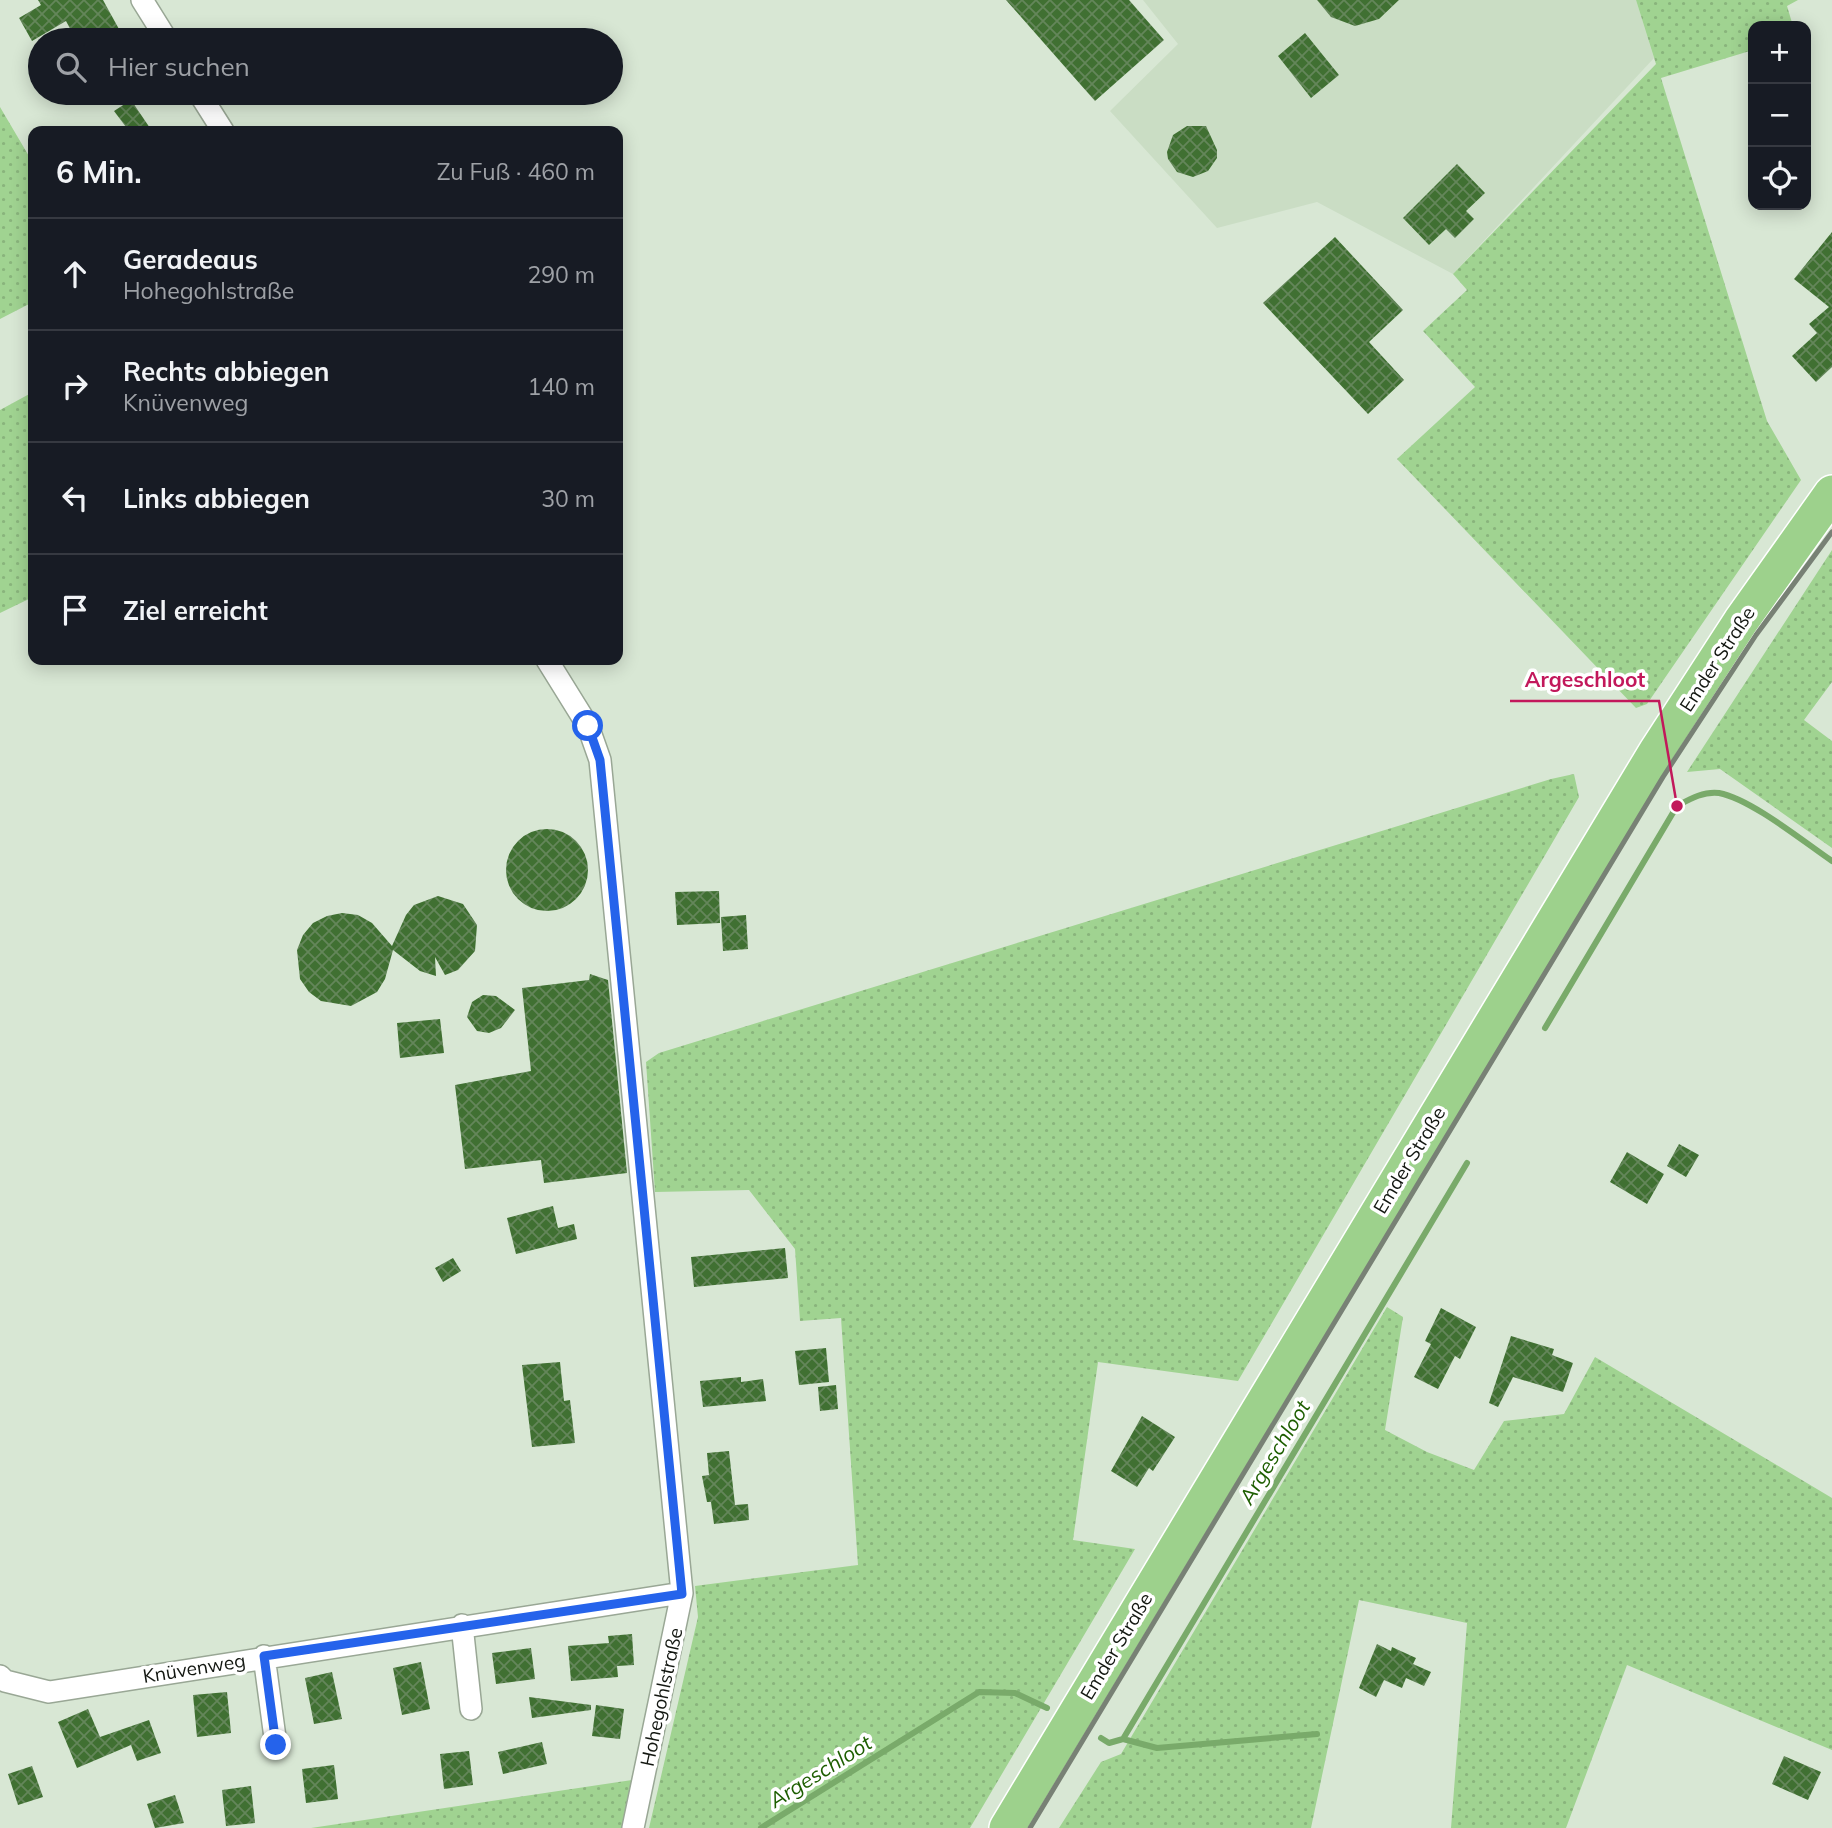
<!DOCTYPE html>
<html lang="de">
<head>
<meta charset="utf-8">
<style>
  body { margin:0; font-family:Mulish,sans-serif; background:#242831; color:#f1f3f6 }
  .controls { position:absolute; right:21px; top:21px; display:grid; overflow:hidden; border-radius:14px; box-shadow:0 4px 18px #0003 }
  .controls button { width:63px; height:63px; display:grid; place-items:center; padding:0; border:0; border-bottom:2px solid #363941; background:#171b24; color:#f1f3f6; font:35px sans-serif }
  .stop { position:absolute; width:21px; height:21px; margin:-16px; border:5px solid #2563eb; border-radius:50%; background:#fff }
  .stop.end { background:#2563eb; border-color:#fff; box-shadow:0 2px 7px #0008 }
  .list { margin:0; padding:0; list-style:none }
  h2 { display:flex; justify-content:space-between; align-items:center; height:91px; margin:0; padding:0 28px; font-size:30px }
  h2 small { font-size:23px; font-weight:400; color:#9ea1a6 }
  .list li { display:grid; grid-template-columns:46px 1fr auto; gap:21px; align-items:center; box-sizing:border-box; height:112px; padding:0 28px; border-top:2px solid #363941 }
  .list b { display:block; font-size:26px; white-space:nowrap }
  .list p { margin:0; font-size:23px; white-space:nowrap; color:#9ea1a6 }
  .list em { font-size:23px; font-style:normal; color:#9ea1a6 }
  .icon { flex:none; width:38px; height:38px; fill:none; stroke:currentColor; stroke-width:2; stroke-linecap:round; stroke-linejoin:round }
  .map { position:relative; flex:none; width:1832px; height:1828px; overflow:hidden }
  .search { position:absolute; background:#171b24; box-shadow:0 4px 18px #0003; left:28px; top:28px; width:595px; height:77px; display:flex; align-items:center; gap:18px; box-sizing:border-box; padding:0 24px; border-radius:38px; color:#9ea1a6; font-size:26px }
  .panel { position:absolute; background:#171b24; box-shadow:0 4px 18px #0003; left:28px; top:126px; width:595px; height:539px; border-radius:14px }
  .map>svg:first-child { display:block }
</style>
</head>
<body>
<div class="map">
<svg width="1832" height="1828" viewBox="0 0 1832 1828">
  <defs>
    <pattern id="grass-dots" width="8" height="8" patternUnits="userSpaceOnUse" patternTransform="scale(1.75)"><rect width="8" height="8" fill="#a0d391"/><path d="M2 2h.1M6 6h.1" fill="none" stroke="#89b47c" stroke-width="1.8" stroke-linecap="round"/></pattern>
    <pattern id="building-cross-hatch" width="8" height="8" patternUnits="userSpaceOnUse" patternTransform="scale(1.75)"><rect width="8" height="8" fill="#407032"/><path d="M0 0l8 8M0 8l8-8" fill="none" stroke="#64865a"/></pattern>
  </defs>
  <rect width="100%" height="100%" fill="#d8e7d4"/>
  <path fill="#caddc4" d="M1143 0H1636L1654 58 1453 274 1317 202 1217 228 1110 111 1178 44Z"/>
  <path fill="url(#grass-dots)" d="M1636 0H1798L1787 6 1793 26H1753V50L1661 78 1767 421 1801 480 1647 704 1636 708 1397 459 1475 387 1423 331 1467 290 1453 274 1656 64Z
    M0 107 33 163V302L0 319Z
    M33 392V597L0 613V410Z
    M1832 550V682L1804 720 1832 741V848L1720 769 1687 772Z
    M1574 774 1579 797 1238 1381 1098 1362 1073 1540 1135 1549 970 1828H649L698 1617 695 1586 858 1565 841 1318 800 1321 795 1249 749 1190 655 1192 646 1062 659 1053 1551 779Z
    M1387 1307 1403 1317 1385 1430 1427 1452 1474 1470 1504 1421 1564 1414 1595 1357 1832 1498V1750L1627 1665 1566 1828H1451L1467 1623 1359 1600 1311 1828H1059L1101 1762 1121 1754Z
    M632 1780 622 1828H311Z"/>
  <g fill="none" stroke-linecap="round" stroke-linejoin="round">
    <path stroke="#79aa6a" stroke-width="6" d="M1545 1028 1677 806C1690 799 1704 791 1719 793 1751 799 1804 842 1832 861
      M1101 1738 1109 1743 1123 1739 1467 1163
      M1123 1739 1157 1748 1317 1734
      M761 1828 979 1692 1015 1693 1047 1708"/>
  </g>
  <path fill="url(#building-cross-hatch)" d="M38 0H103L125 40H76L66 21 32 41 19 18 41 5Z
    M1006 0H1129L1164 40 1095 101Z
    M1317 0H1399L1379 19 1355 26 1331 17Z
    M1305 33 1339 75 1311 98 1278 56Z
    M131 100 152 131H129L114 111Z
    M1187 126H1206L1217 150V158L1208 171 1193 177 1177 172 1168 159 1167 152 1173 135Z
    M1457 164 1485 193 1466 211 1474 219 1455 238 1446 229 1429 245 1403 218Z
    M1832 232V367L1816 382 1792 356 1817 333 1809 324 1829 307 1794 279Z
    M1335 237 1403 310 1369 342 1404 380 1368 414 1263 303Z
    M506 870a41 41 0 1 1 82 0a41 41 0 1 1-82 0Z
    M719 891 720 923 677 925 675 892Z
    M438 896 463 904 477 925 475 951 458 970 445 975 435 957 436 976 420 971 393 950 385 979 377 992 351 1006 321 1001 309 992 300 979 297 950 303 935 313 923 327 916 342 913 358 915 372 923 392 946 406 915 414 905Z
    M746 915 748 949 723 951 721 917Z
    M590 974 608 980 627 1173 544 1183 541 1160 465 1169 455 1085 531 1071 522 988 589 980Z
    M483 995 496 996 515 1010 501 1028 489 1033 477 1031 467 1017 472 1002Z
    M440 1019 444 1053 400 1058 397 1023Z
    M1679 1144 1699 1155 1686 1177 1667 1166Z
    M1627 1152 1664 1174 1647 1204 1610 1182Z
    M553 1206 558 1228 574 1224 577 1239 516 1254 507 1218Z
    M785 1248 788 1278 694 1287 691 1257Z
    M453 1258 461 1271 443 1282 435 1268Z
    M1441 1308 1476 1327 1460 1359 1455 1356 1438 1389 1414 1377 1431 1344 1425 1341Z
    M1511 1336 1554 1349 1552 1355 1573 1363 1563 1392 1513 1377 1498 1407 1489 1403Z
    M826 1348 829 1382 799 1385 795 1351Z
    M560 1362 564 1401 570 1400 575 1443 532 1447 522 1365Z
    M741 1377V1382L763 1379 766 1401 703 1407 700 1381Z
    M836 1385 838 1409 820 1411 818 1387Z
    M1142 1416 1175 1437 1153 1471 1149 1468 1137 1487 1111 1471Z
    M729 1451 735 1505 748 1504 749 1520 714 1524 711 1502H707L702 1476 709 1475 707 1453Z
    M632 1634 634 1665 617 1666 618 1677 571 1681 568 1646 609 1643 608 1636Z
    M1377 1644 1391 1651 1392 1647 1416 1658 1413 1664 1431 1672 1424 1686 1406 1678 1402 1688 1384 1680 1376 1697 1359 1688Z
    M531 1648 535 1679 496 1684 492 1653Z
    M421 1662 430 1709 402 1715 393 1668Z
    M332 1672 342 1719 314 1724 305 1678Z
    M227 1692 231 1733 197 1737 193 1695Z
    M529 1697 591 1705V1710L532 1718Z
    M596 1705 624 1709 620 1739 592 1736Z
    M88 1709 100 1737 149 1720 161 1753 137 1761 131 1745 77 1768 58 1722Z
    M542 1742 547 1764 503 1774 498 1752Z
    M469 1751 473 1785 444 1789 440 1754Z
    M1784 1756 1821 1772 1808 1800 1772 1784Z
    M334 1765 338 1799 306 1803 302 1769Z
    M32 1766 43 1797 18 1805 8 1774Z
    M251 1786 255 1823 226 1826 222 1790Z
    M175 1795 184 1823 155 1828 147 1804Z"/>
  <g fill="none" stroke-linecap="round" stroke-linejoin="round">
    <g stroke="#99a795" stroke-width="24">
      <path id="minor" d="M142 0 167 40
        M199 93 223 131
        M547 660 588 726 600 760 682 1593 633 1828
        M462 1625 471 1709
        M264 1656 276 1745
        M0 1676 5 1681 49 1692 682 1593"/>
    </g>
    <g stroke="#fff" stroke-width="38">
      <path id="primary" d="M1007 1828 1656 752 1741 621 1832 493"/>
    </g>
    <use href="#minor" stroke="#fff" stroke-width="21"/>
    <use href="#primary" stroke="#9dd18c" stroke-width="35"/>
    <path stroke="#788175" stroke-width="5" d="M1030 1828 1663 777 1756 635 1832 532"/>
  </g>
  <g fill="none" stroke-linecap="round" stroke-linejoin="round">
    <path stroke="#2563eb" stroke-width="9" d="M276 1745 264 1656 682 1594 600 760 588 726"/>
  </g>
  <g text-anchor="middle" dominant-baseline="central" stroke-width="7" stroke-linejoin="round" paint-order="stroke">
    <g font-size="19" fill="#121610" stroke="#fff">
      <text transform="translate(1717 659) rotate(-57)">Emder Straße</text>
      <text transform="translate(1409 1160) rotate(-59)">Emder Straße</text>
      <text transform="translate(1116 1646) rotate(-59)">Emder Straße</text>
      <text transform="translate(194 1668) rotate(-9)">Knüvenweg</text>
      <text transform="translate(661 1697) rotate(-78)">Hohegohlstraße</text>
    </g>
    <g font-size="21" font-style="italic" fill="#1d5e00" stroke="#fff">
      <text transform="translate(1274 1452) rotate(-59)">Argeschloot</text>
      <text transform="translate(820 1771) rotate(-32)">Argeschloot</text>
    </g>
  </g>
  <path fill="none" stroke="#c2185b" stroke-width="2.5" d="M1677 806L1659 701H1510"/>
  <circle fill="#c2185b" stroke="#fff" stroke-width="2.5" cx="1677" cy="806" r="7"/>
  <g font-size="21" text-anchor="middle" font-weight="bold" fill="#c2185b" stroke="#fff" stroke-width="7" stroke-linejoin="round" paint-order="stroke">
    <text x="1585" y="687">Argeschloot</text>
  </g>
</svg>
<div class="controls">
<button>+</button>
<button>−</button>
<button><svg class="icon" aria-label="locate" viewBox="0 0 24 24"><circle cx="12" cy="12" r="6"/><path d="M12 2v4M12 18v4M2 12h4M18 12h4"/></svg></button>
</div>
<div class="stop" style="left:588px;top:726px"></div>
<div class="stop end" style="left:276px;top:1745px"></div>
<div class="search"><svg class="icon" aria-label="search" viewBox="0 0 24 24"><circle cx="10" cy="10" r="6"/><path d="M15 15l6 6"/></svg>Hier suchen</div>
<section class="panel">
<h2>6 Min.<small>Zu Fuß · 460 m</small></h2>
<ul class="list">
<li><svg class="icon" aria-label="ahead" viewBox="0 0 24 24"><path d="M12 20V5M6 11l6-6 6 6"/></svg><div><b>Geradeaus</b><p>Hohegohlstraße</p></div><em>290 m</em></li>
<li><svg class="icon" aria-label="right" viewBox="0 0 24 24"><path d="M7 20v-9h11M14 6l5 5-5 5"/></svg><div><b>Rechts abbiegen</b><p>Knüvenweg</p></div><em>140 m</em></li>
<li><svg class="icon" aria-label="left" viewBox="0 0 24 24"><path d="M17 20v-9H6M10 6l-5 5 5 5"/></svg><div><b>Links abbiegen</b></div><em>30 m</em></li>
<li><svg class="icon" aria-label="arrive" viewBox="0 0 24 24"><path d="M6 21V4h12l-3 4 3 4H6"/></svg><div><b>Ziel erreicht</b></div></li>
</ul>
</section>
</div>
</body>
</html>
